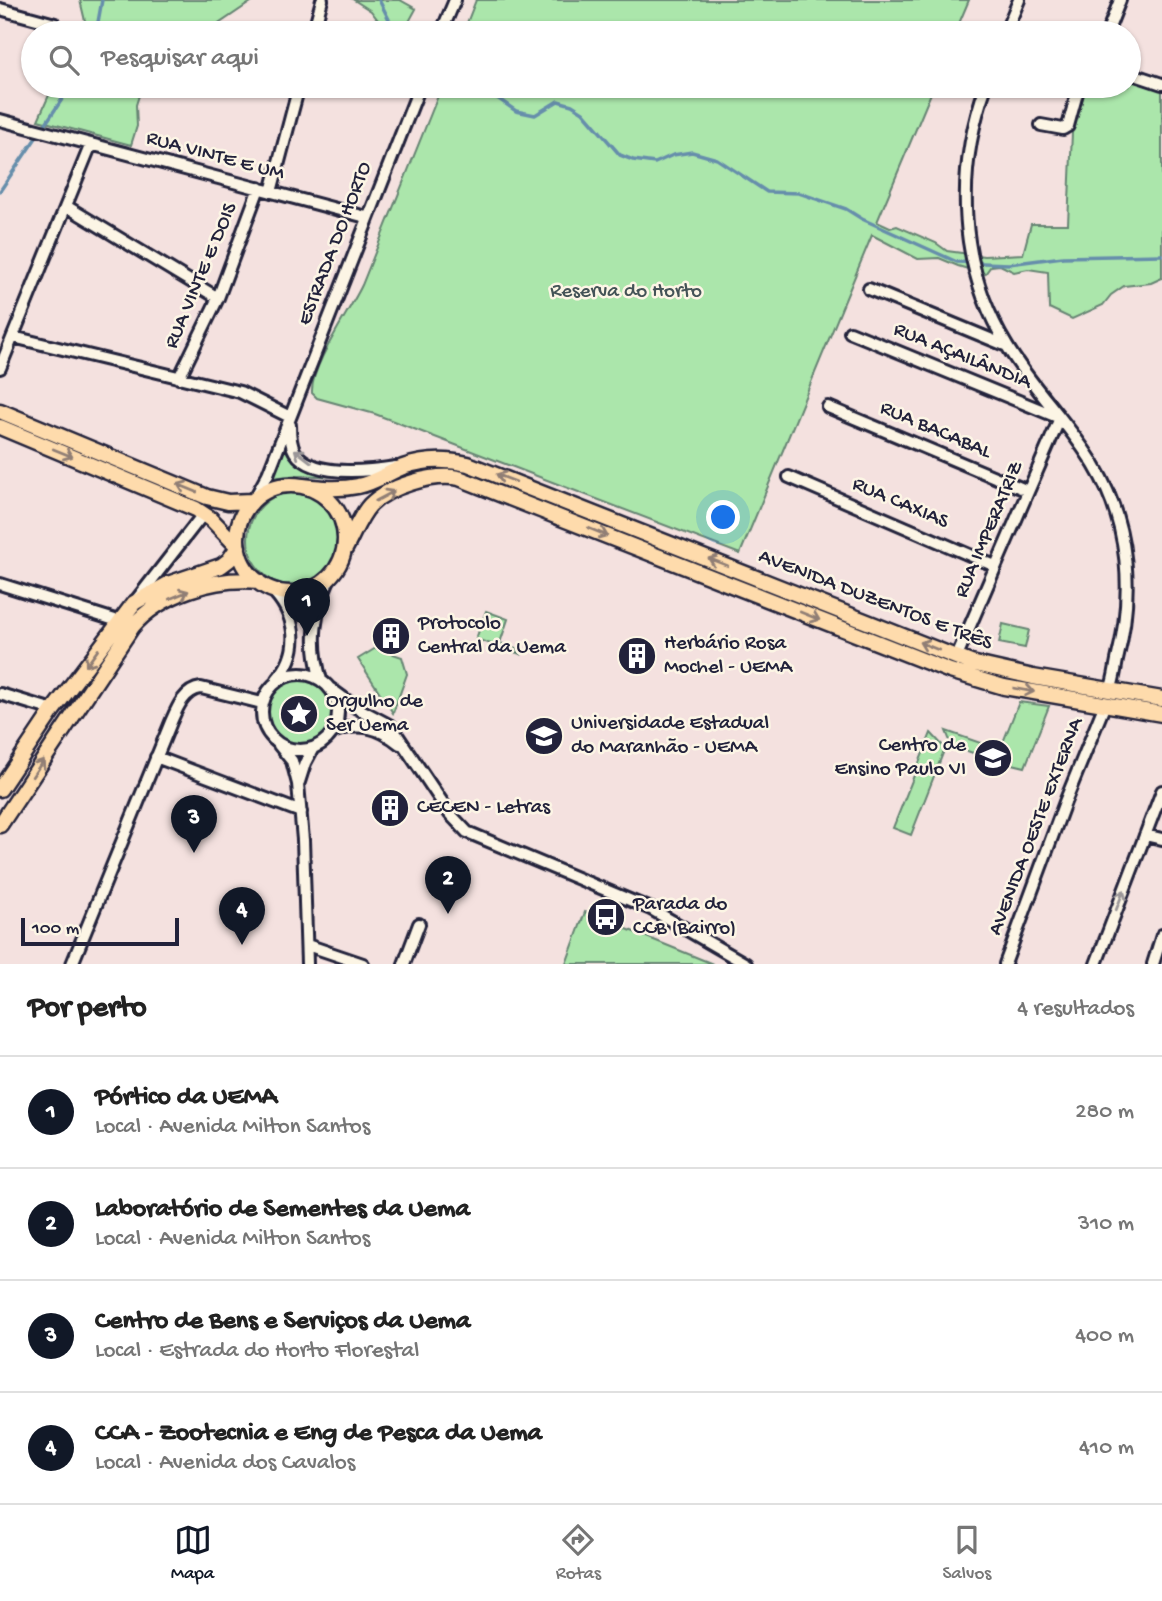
<!DOCTYPE html>
<html lang="pt">
<head>
<meta charset="utf-8">
<style>
  body { margin:0; font-family:"Gochi Hand",sans-serif; background:#f6f6f6; color:#222 }
  .scale { position:absolute; left:21px; bottom:18px; width:158px; box-sizing:border-box; padding-left:7px; border:4px solid #22223b; border-top:0; font-size:19px; line-height:24px; white-space:nowrap; color:#22223b; -webkit-text-stroke:5px #fcf5e5; paint-order:stroke }
  .you { position:absolute; left:724px; top:518px; width:24px; height:24px; margin:-18px; border:5px solid #fff; border-radius:50%; background:#1a73e8; box-shadow:0 0 0 10px #1a73e833 }
  .badge { display:grid; place-items:center; width:46px; height:46px; border-radius:50%; background:#111827; color:#fff; font-size:23px; font-weight:700 }
  .pin { position:absolute; translate:-50% -58px; filter:drop-shadow(0 2px 4px #0008) }
  .pin::after { content:''; position:absolute; top:37px; width:24px; height:21px; background:inherit; clip-path:polygon(0 0,100% 0,50% 100%) }
  .list { margin:0; padding:0; list-style:none }
  h2 { display:flex; justify-content:space-between; align-items:center; height:91px; margin:0; padding:0 28px; font-size:30px }
  h2 small { font-size:23px; font-weight:400; color:#767676 }
  .list li { display:grid; grid-template-columns:46px 1fr auto; gap:21px; align-items:center; box-sizing:border-box; height:112px; padding:0 28px; border-top:2px solid #e0e0e0 }
  .list b { display:block; font-size:26px; white-space:nowrap }
  .list p { margin:0; font-size:23px; white-space:nowrap; color:#767676 }
  .list em { font-size:23px; font-style:normal; color:#767676 }
  .icon { flex:none; width:38px; height:38px; fill:none; stroke:currentColor; stroke-width:2; stroke-linecap:round; stroke-linejoin:round }
  .map { position:relative; flex:none; width:1162px; height:964px; overflow:hidden }
  .search { position:absolute; background:#fff; box-shadow:0 2px 5px #0004; left:21px; right:21px; top:21px; height:77px; display:flex; align-items:center; gap:18px; box-sizing:border-box; padding:0 24px; border-radius:38px; color:#767676; font-size:26px }
  .sheet { height:539px; background:#fff }
  nav { display:flex; justify-content:space-around; align-items:center; box-sizing:border-box; height:98px; border-top:2px solid #e0e0e0; background:#fff; font-size:19px; color:#767676 }
  nav a { display:grid; justify-items:center; gap:4px }
  nav .on { color:#111827 }
  .map>svg:first-child { display:block }
</style>
</head>
<body>
<div class="map">
<svg width="1162" height="964" viewBox="0 0 1162 964">
  <rect width="100%" height="100%" fill="#f4e1df"/>
  <filter id="ink" filterUnits="userSpaceOnUse"><feTurbulence type="fractalNoise" baseFrequency=".0143" numOctaves="2"/><feDisplacementMap in="SourceGraphic" scale="14" xChannelSelector="R" yChannelSelector="G"/><feConvolveMatrix kernelMatrix="1 2 1 2 8 2 1 2 1" color-interpolation-filters="sRGB"/></filter>
  <g filter="url(#ink)">
    <path fill="#abe6ab" stroke="#668473" stroke-width="2" d="M80 0H254L214 27 199 33H81L85 21Z
      M354 0H400L416 9 405 29 412 33H388L371 11Z
      M476 0H969L955 33H463Z
      M1129 80 1162 90V278L1151 283 1124 286 1111 295 1103 305 1072 319 1049 308 1048 272 1028 269 1014 272 1000 265 991 266 985 274 958 266 939 258 918 259 872 235 740 554 375 414 317 398 312 393C310 366 350 311 362 285L442 86H934L877 222 890 228 897 226 936 243 947 251 984 256 1023 254 1031 224H1068L1072 133 1085 86H1129Z
      M53 86H142L136 105 137 126 131 145 38 120Z
      M285 445C295 464 313 467 333 474L334 477 299 475 271 478Z
      M448 467 465 470 916 647 1162 705V709L1007 682 953 666 465 473 431 470 385 487 384 484 430 468Z
      M248 539a47 47 0 1 1 94 0a47 47 0 1 1-94 0Z
      M486 611 508 619 500 643 516 649 520 654 476 639Z
      M1003 624 1029 630 1025 648 999 643Z
      M376 648 402 657 407 674 393 713 358 659Z
      M268 711a32 32 0 1 1 64 0a32 32 0 1 1-64 0Z
      M1019 702 1049 706 1025 767 996 760Z
      M946 731 995 748 991 759 952 746Z
      M931 733 945 748 911 835 893 828Z
      M585 912 713 964H566Z"/>
    <g fill="none" stroke-linecap="round" stroke-linejoin="round">
      <path stroke="#668eab" stroke-width="3.5" d="M379 0 395 31 399 33
        M96 33 102 0
        M480 86 516 111 535 115 558 101 572 105 583 112 620 155 633 160 655 163 673 155 692 152 717 159 767 192 799 193 846 209 862 219 957 262 1009 264 1063 257 1162 255
        M0 191 71 86"/>
      <g stroke="#22223b" stroke-width="16">
        <path id="minor" d="M0 9 55 24
          M313 33 322 0
          M441 33 455 0
          M1005 33 1019 0
          M1107 33 1120 0
          M1129 73 1162 84
          M986 86C955 172 958 266 1007 346 1032 388 1069 423 1094 465 1130 525 1134 594 1117 660 1115 670 1114 681 1110 690
          M0 120 366 217
          M1041 125 1063 129 1068 126 1079 86
          M271 192 299 86
          M66 206 218 298
          M869 289 1007 346
          M850 332 1060 418 956 658
          M13 337 240 392 290 417
          M0 368 91 144
          M179 378 218 298 259 188
          M828 407 1028 491
          M290 425C290 434 290 444 295 452 312 478 370 471 396 467
          M789 477 995 566
          M255 498 268 474 420 86
          M0 584 118 621
          M270 588C296 613 303 650 277 679
          M137 599 204 513
          M262 712a38 38 0 1 1 76 0a38 38 0 1 1-76 0Z
          M321 680C310 643 314 612 330 577
          M331 689 357 708 391 726 450 814 467 832 651 909 746 964
          M0 694 53 710
          M333 732C358 721 379 727 400 744
          M279 745 292 761 298 784 303 840 307 964
          M156 757 301 812
          M299 782 305 763 313 748
          M1145 835 1162 839
          M307 945 363 964
          M72 964 171 722C177 708 184 690 201 688L262 703
          M404 964 419 924
          M1005 964 1065 802 1105 704
          M1096 964 1162 791
          M1153 964 1162 935"/>
      </g>
      <g stroke="#22223b" stroke-width="19">
        <path id="major" d="M0 411 207 497 228 502 252 501
          M0 427 196 509 211 519 238 547
          M237 539a54 54 0 1 1 108 0a54 54 0 1 1-108 0Z
          M303 486C321 488 339 490 358 486 374 483 388 473 403 467 425 459 446 459 468 464L971 663 1033 677 1162 699
          M345 549C353 535 359 517 370 505 389 486 433 473 459 478L950 671 1004 687 1162 714
          M0 789 53 710 134 603 168 584 221 566 229 560 238 547
          M0 825 132 627C161 593 215 577 258 581"/>
      </g>
      <use href="#minor" stroke="#fcf5e5" stroke-width="10"/>
      <use href="#major" stroke="#fedbac" stroke-width="14"/>
    </g>
    <defs><path id="oneway-shaft" d="M-6 0H5M1.5-3L5.5 0L1.5 3" fill="none" stroke-width="1.6" stroke-linecap="round" stroke-linejoin="round" transform="scale(1.75)"/></defs>
    <g stroke="#907e74">
      <use href="#oneway-shaft" transform="translate(63 453) rotate(22)"/>
      <use href="#oneway-shaft" transform="translate(506 478) rotate(-159)"/>
      <use href="#oneway-shaft" transform="translate(187 488) rotate(-158)"/>
      <use href="#oneway-shaft" transform="translate(385 496) rotate(-28)"/>
      <use href="#oneway-shaft" transform="translate(598 532) rotate(22)"/>
      <use href="#oneway-shaft" transform="translate(718 562) rotate(-159)"/>
      <use href="#oneway-shaft" transform="translate(179 595) rotate(-22)"/>
      <use href="#oneway-shaft" transform="translate(810 616) rotate(22)"/>
      <use href="#oneway-shaft" transform="translate(929 646) rotate(-158)"/>
      <use href="#oneway-shaft" transform="translate(92 658) rotate(126)"/>
      <use href="#oneway-shaft" transform="translate(1024 690) rotate(10)"/>
      <use href="#oneway-shaft" transform="translate(38 768) rotate(-56)"/>
    </g>
    <g stroke="#9a9698">
      <use href="#oneway-shaft" transform="translate(303 456) rotate(-143)"/>
      <use href="#oneway-shaft" transform="translate(1120 900) rotate(-69)"/>
    </g>
  </g>
  <defs>
    <g id="building-disc" transform="scale(2.0125)"><circle r="9.5" fill="#22223b" stroke="#fcf5e5"/><path d="M-4-6H4V6H1V3H-1V6H-4ZM-2.5-4.3h1.7v1.8h-1.7ZM.8-4.3h1.7v1.8H.8ZM-2.5-1h1.7V.8h-1.7ZM.8-1h1.7V.8H.8Z" fill="#fff"/></g>
    <g id="sight-disc" transform="scale(2.0125)"><circle r="9.5" fill="#22223b" stroke="#fcf5e5"/><path d="M0-6L1.8-2.2L6-1.7L2.9 1.2L3.7 5.4L0 3.3L-3.7 5.4L-2.9 1.2L-6-1.7L-1.8-2.2Z" fill="#fff"/></g>
    <g id="university-disc" transform="scale(2.0125)"><circle r="9.5" fill="#22223b" stroke="#fcf5e5"/><path d="M0-5L7-2L0 1L-7-2ZM-4 1L0 2.5L4 1V4Q0 6-4 4Z" fill="#fff"/></g>
    <g id="school-disc" transform="scale(2.0125)"><circle r="9.5" fill="#22223b" stroke="#fcf5e5"/><path d="M0-5L7-2L0 1L-7-2ZM-4 1L0 2.5L4 1V4Q0 6-4 4Z" fill="#fff"/></g>
    <g id="bus-disc" transform="scale(2.0125)"><circle r="9.5" fill="#22223b" stroke="#fcf5e5"/><path d="M-5-6H5V4H4V6H2V4H-2V6H-4V4H-5ZM-3.5-4V0h7V-4ZM-3.5 1.2v1.5H-2V1.2ZM2 1.2v1.5H3.5V1.2Z" fill="#fff"/></g>
  </defs>
  <g fill-rule="evenodd">
    <use href="#building-disc" x="391" y="636"/>
    <use href="#building-disc" x="637" y="656"/>
    <use href="#sight-disc" x="299" y="714"/>
    <use href="#university-disc" x="544" y="736"/>
    <use href="#school-disc" x="993" y="758"/>
    <use href="#building-disc" x="390" y="808"/>
    <use href="#bus-disc" x="606" y="917"/>
  </g>
  <g text-anchor="middle" dominant-baseline="central" stroke-width="5" stroke-linejoin="round" paint-order="stroke">
    <g font-size="21" fill="#22223b" stroke="#fcf5e5">
      <text transform="translate(215 157) rotate(15)">RUA VINTE E UM</text>
      <text transform="translate(336 244) rotate(-69)">ESTRADA DO HORTO</text>
      <text transform="translate(202 276) rotate(-67)">RUA VINTE E DOIS</text>
      <text transform="translate(962 357) rotate(22)">RUA AÇAILÂNDIA</text>
      <text transform="translate(935 431) rotate(23)">RUA BACABAL</text>
      <text transform="translate(900 504) rotate(23)">RUA CAXIAS</text>
      <text transform="translate(990 530) rotate(-67)">RUA IMPERATRIZ</text>
      <text transform="translate(875 601) rotate(21)">AVENIDA DUZENTOS E TRÊS</text>
      <text transform="translate(1037 827) rotate(-69)">AVENIDA OESTE EXTERNA</text>
    </g>
    <g font-size="21" fill="#445357" stroke="#fcf5e5">
      <text x="626" y="292">Reserva do Horto</text>
    </g>
    <g font-size="21" fill="#22223b" stroke="#fcf5e5" text-anchor="start">
      <text x="418" y="624">Protocolo<tspan x="418" dy="24">Central da Uema</tspan></text>
      <text x="664" y="644">Herbário Rosa<tspan x="664" dy="24">Mochel - UEMA</tspan></text>
      <text x="326" y="702">Orgulho de<tspan x="326" dy="24">Ser Uema</tspan></text>
      <text x="571" y="724">Universidade Estadual<tspan x="571" dy="24">do Maranhão - UEMA</tspan></text>
      <text x="966" y="746" text-anchor="end">Centro de<tspan x="966" dy="24">Ensino Paulo VI</tspan></text>
      <text x="417" y="808">CECEN - Letras</text>
      <text x="633" y="905">Parada do<tspan x="633" dy="24">CCB (Bairro)</tspan></text>
    </g>
  </g>
</svg>
<div class="scale">100 m</div>
<div class="you"></div>
<div class="pin badge" style="left:307px;top:636px">1</div>
<div class="pin badge" style="left:448px;top:914px">2</div>
<div class="pin badge" style="left:194px;top:853px">3</div>
<div class="pin badge" style="left:242px;top:945px">4</div>
<div class="search"><svg class="icon" aria-label="search" viewBox="0 0 24 24"><circle cx="10" cy="10" r="6"/><path d="M15 15l6 6"/></svg>Pesquisar aqui</div>
</div>
<section class="sheet">
<h2>Por perto<small>4 resultados</small></h2>
<ul class="list">
<li><span class="badge">1</span><div><b>Pórtico da UEMA</b><p>Local · Avenida Milton Santos</p></div><em>280 m</em></li>
<li><span class="badge">2</span><div><b>Laboratório de Sementes da Uema</b><p>Local · Avenida Milton Santos</p></div><em>310 m</em></li>
<li><span class="badge">3</span><div><b>Centro de Bens e Serviços da Uema</b><p>Local · Estrada do Horto Florestal</p></div><em>400 m</em></li>
<li><span class="badge">4</span><div><b>CCA - Zootecnia e Eng de Pesca da Uema</b><p>Local · Avenida dos Cavalos</p></div><em>410 m</em></li>
</ul>
</section>
<nav>
<a class="on"><svg class="icon" aria-label="map" viewBox="0 0 24 24"><path d="M3 6l6-2 6 2 6-2v14l-6 2-6-2-6 2zM9 4v14M15 6v14"/></svg>Mapa</a>
<a><svg class="icon" aria-label="directions" viewBox="0 0 24 24"><path d="M12 3l9 9-9 9-9-9zM9 14v-3h6M13 9l2 2-2 2"/></svg>Rotas</a>
<a><svg class="icon" aria-label="saved" viewBox="0 0 24 24"><path d="M7 4h10v16l-5-4-5 4z"/></svg>Salvos</a>
</nav>
</body>
</html>
